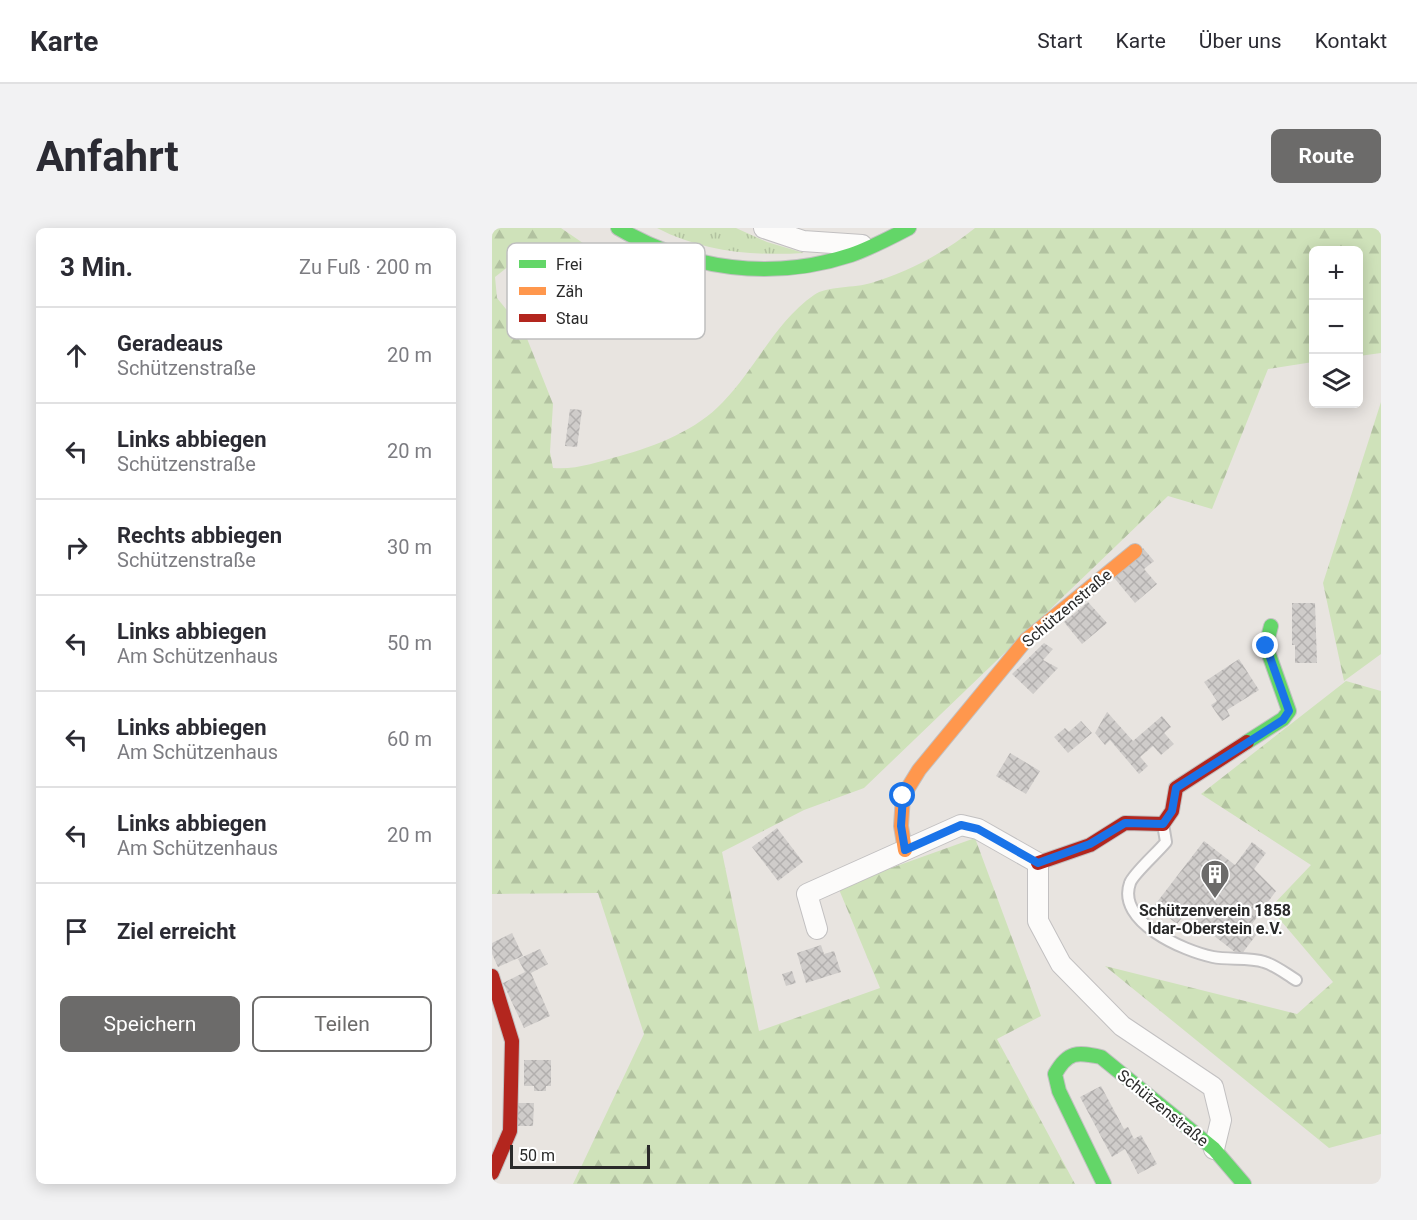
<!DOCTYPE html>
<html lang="de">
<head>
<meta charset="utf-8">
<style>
  body { margin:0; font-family:Roboto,sans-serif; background:#f2f2f3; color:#2b2b33 }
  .controls { position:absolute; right:18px; top:18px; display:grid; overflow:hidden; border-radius:9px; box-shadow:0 3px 15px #0003 }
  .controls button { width:54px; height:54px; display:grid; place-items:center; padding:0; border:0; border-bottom:2px solid #e1e1e2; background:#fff; color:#2b2b33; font:30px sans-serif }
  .scale { position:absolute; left:18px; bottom:15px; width:140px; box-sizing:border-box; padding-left:6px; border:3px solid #2a2a2a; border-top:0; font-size:16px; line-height:21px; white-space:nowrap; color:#2a2a2a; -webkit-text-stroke:4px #fff; paint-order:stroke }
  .stop { position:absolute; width:18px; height:18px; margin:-14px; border:4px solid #1a73e8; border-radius:50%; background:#fff }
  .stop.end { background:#1a73e8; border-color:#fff; box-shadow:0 2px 6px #0008 }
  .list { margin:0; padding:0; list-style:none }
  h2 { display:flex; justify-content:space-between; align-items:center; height:78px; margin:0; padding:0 24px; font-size:26px }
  h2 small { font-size:20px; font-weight:400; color:#7c7c81 }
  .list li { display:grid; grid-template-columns:39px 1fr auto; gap:18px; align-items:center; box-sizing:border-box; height:96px; padding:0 24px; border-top:2px solid #e1e1e2 }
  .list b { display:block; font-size:22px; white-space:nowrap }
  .list p { margin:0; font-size:20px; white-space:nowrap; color:#7c7c81 }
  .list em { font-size:20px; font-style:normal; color:#7c7c81 }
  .actions { display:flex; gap:12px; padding:18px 24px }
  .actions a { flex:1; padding:14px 0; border:2px solid #6c6b6a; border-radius:9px; text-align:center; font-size:21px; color:#6c6b6a }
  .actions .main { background:#6c6b6a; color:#fff }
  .icon { flex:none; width:33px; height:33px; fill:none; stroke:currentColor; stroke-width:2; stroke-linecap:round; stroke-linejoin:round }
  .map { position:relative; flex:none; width:889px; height:956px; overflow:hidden; border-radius:9px }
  header { display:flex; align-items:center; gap:36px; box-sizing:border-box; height:84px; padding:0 30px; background:#fff; border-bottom:2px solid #e1e1e2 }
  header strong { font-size:28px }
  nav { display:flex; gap:33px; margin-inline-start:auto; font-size:21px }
  .intro { display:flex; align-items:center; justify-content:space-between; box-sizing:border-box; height:144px; padding:0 36px }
  h1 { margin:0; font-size:42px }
  .button { padding:15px 27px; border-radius:9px; background:#6c6b6a; color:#fff; font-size:21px; font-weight:700 }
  main { display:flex; gap:36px; padding:0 36px }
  aside { flex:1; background:#fff; border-radius:9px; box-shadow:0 3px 15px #0003 }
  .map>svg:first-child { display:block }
</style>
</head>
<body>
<header>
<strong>Karte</strong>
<nav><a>Start</a><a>Karte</a><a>Über uns</a><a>Kontakt</a></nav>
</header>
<div class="intro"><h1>Anfahrt</h1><a class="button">Route</a></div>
<main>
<aside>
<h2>3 Min.<small>Zu Fuß · 200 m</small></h2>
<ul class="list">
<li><svg class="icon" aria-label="ahead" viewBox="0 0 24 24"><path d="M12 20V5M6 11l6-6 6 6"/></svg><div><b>Geradeaus</b><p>Schützenstraße</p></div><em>20 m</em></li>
<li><svg class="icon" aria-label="left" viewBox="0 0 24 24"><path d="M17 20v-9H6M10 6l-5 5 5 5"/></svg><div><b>Links abbiegen</b><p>Schützenstraße</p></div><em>20 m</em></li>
<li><svg class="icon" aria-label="right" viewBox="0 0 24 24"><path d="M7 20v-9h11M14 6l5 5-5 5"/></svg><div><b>Rechts abbiegen</b><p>Schützenstraße</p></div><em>30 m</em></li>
<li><svg class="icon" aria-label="left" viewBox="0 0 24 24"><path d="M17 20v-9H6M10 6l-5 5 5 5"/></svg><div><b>Links abbiegen</b><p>Am Schützenhaus</p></div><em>50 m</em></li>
<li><svg class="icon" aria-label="left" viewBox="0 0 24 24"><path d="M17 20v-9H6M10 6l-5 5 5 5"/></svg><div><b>Links abbiegen</b><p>Am Schützenhaus</p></div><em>60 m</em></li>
<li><svg class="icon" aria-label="left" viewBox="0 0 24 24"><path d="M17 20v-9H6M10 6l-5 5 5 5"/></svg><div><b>Links abbiegen</b><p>Am Schützenhaus</p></div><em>20 m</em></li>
<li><svg class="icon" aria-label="arrive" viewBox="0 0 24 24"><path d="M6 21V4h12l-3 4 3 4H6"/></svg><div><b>Ziel erreicht</b></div></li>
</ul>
<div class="actions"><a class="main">Speichern</a><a>Teilen</a></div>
</aside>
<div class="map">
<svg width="889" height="956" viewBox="0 0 889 956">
  <defs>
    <pattern id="grass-tufts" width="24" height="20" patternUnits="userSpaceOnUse" patternTransform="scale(1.5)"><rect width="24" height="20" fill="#cfe2ba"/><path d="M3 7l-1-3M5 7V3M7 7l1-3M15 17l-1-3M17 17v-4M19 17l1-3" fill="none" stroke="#b2c2a0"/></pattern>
    <pattern id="forest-firs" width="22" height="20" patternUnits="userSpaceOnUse" patternTransform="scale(1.5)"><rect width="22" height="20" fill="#cfe2ba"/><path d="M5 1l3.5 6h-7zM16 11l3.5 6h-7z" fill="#b2c2a0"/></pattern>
    <pattern id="building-cross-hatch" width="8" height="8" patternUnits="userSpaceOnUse" patternTransform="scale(1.5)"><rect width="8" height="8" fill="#cfccca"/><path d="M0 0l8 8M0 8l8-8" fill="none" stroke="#b2afae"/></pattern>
  </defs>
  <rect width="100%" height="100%" fill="#e8e4e0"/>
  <path fill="url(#grass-tufts)" d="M165 0H244L275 14 312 25C261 28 211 24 165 0Z"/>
  <path fill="url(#forest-firs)" d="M0 0H69L104 24 98 45 75 59 43 50 17 38 3 49 5 70 32 103 61 176 58 224 61 240C84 242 105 234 128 228 164 218 205 202 231 174 264 140 283 94 322 67 334 58 364 60 379 55 417 44 453 24 483 0H889V125L867 128 866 22H822L821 134 776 141 720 281 676 268 372 560 312 582 230 624 267 803 388 760 346 659 483 610 549 788 505 811 583 956H81L152 806 106 665 0 666Z
    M889 174V426L852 453 831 355Z
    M854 453 889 463V906L837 920 613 738 805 786 841 754 778 680 819 637 709 566Z"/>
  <path fill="url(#building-cross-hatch)" d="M78 181 90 182 85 219 73 218Z
    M651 320 662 333 652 341 665 356 643 375 619 346Z
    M596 374 615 395 590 416 572 394Z
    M800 375H823L825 435H803V417H800Z
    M552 415 561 421 551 432 566 440 541 466 520 446Z
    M747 431 767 462 735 482 738 488 730 493 719 477 725 473 712 454Z
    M615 484 641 513 670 488 679 499 672 505 682 516 669 527 661 518 648 529 656 538 647 546 618 512 613 517 603 505Z
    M589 493 600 505 576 525 562 509 573 500 577 504Z
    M518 525 548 543 534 566 504 548Z
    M285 600 311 634 286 653 260 619Z
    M712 613 743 637 760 614 774 625 762 641 784 663 760 696 768 702 748 728 703 693 706 689 696 682 685 696 662 678Z
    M20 705 31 728 6 739 0 726V715Z
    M329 717 332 726 342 723 349 744 314 755 305 725Z
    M48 721 56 736 39 745 58 788 32 800 11 755 33 744 26 731Z
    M300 743 304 755 294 758 290 746Z
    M32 832H59V858H54V863H42V858H32Z
    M609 858 632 901 636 899 642 911 649 907 665 936 646 946 633 921 620 929 588 869Z
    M26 875H42L41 898H26Z"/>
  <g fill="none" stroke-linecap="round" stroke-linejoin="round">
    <g stroke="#c2c0c1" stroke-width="14">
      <path id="lane" d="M671 596 674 614C666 624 641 646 638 655 624 694 692 723 721 729 736 732 759 729 772 734 783 737 794 746 804 752"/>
    </g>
    <g stroke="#c2c0c1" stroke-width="22">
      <path id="street" d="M272 0 311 13 370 17
        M325 701 315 666 469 597 486 601 546 635V693L569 736 630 798 721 859 729 892 722 921"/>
    </g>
    <g stroke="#c2c0c1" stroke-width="16">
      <path id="fast" d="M126 0C197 42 280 53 359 27 379 20 398 10 417 0
        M755 514 791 491 797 483 774 418 779 398
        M612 956 567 863 563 846C576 823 585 824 609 829L722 921 752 956"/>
    </g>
    <g stroke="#c2c0c1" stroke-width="16">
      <path id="slow" d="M413 622 409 598 411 568 427 542 534 412 643 323"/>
    </g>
    <g stroke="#c2c0c1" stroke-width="16">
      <path id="jam" d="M546 635 598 617 633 595 671 596 680 583 684 560 755 514
        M0 748 20 813 18 903 0 945"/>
    </g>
    <use href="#lane" stroke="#fcfbfa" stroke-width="10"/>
    <use href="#street" stroke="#fcfbfa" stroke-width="20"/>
    <use href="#fast" stroke="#63d668" stroke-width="14"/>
    <use href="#slow" stroke="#ff974d" stroke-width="14"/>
    <use href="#jam" stroke="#b3261e" stroke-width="14"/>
  </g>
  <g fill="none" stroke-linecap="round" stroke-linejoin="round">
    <path stroke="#1a73e8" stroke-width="8" d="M411 568 409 598 413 622 469 597 486 601 546 635 598 616 633 595 671 596 680 583 684 560 791 492 797 483 774 418"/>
  </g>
  <defs>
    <g id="building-pin" transform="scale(1.5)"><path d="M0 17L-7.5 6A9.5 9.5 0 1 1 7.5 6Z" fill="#6c6b6a" stroke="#fff"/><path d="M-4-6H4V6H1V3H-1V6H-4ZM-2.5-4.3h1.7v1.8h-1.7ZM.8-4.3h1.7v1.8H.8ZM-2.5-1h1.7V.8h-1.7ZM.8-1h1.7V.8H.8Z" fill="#fff"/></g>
  </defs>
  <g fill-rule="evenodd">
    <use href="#building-pin" x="723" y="646"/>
  </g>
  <g text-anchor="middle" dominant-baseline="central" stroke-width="4.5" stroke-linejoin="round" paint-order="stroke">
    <g font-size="16" fill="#2a2a2a" stroke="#fff">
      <text transform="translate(575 380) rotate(-40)">Schützenstraße</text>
      <text transform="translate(671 880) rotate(39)">Schützenstraße</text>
    </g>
    <g font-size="16" font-weight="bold" fill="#2a2a2a" stroke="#fff">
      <text x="723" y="682">Schützenverein 1858<tspan x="723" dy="18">Idar-Oberstein e.V.</tspan></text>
    </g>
  </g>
  <rect x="15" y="15" width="198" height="96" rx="9" fill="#fff" stroke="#bfbfbf" stroke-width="1.5"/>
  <rect x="27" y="32" width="27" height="8" fill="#63d668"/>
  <rect x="27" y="59" width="27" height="8" fill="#ff974d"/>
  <rect x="27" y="86" width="27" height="8" fill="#b3261e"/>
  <g font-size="16" fill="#2a2a2a">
    <text x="64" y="42">Frei</text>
    <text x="64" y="69">Zäh</text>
    <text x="64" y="96">Stau</text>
  </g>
</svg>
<div class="controls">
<button>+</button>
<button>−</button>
<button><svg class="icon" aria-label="layers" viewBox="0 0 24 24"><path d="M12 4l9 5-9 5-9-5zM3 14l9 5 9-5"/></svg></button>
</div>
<div class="scale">50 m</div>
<div class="stop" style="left:411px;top:568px"></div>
<div class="stop end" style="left:774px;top:418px"></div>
</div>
</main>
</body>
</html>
